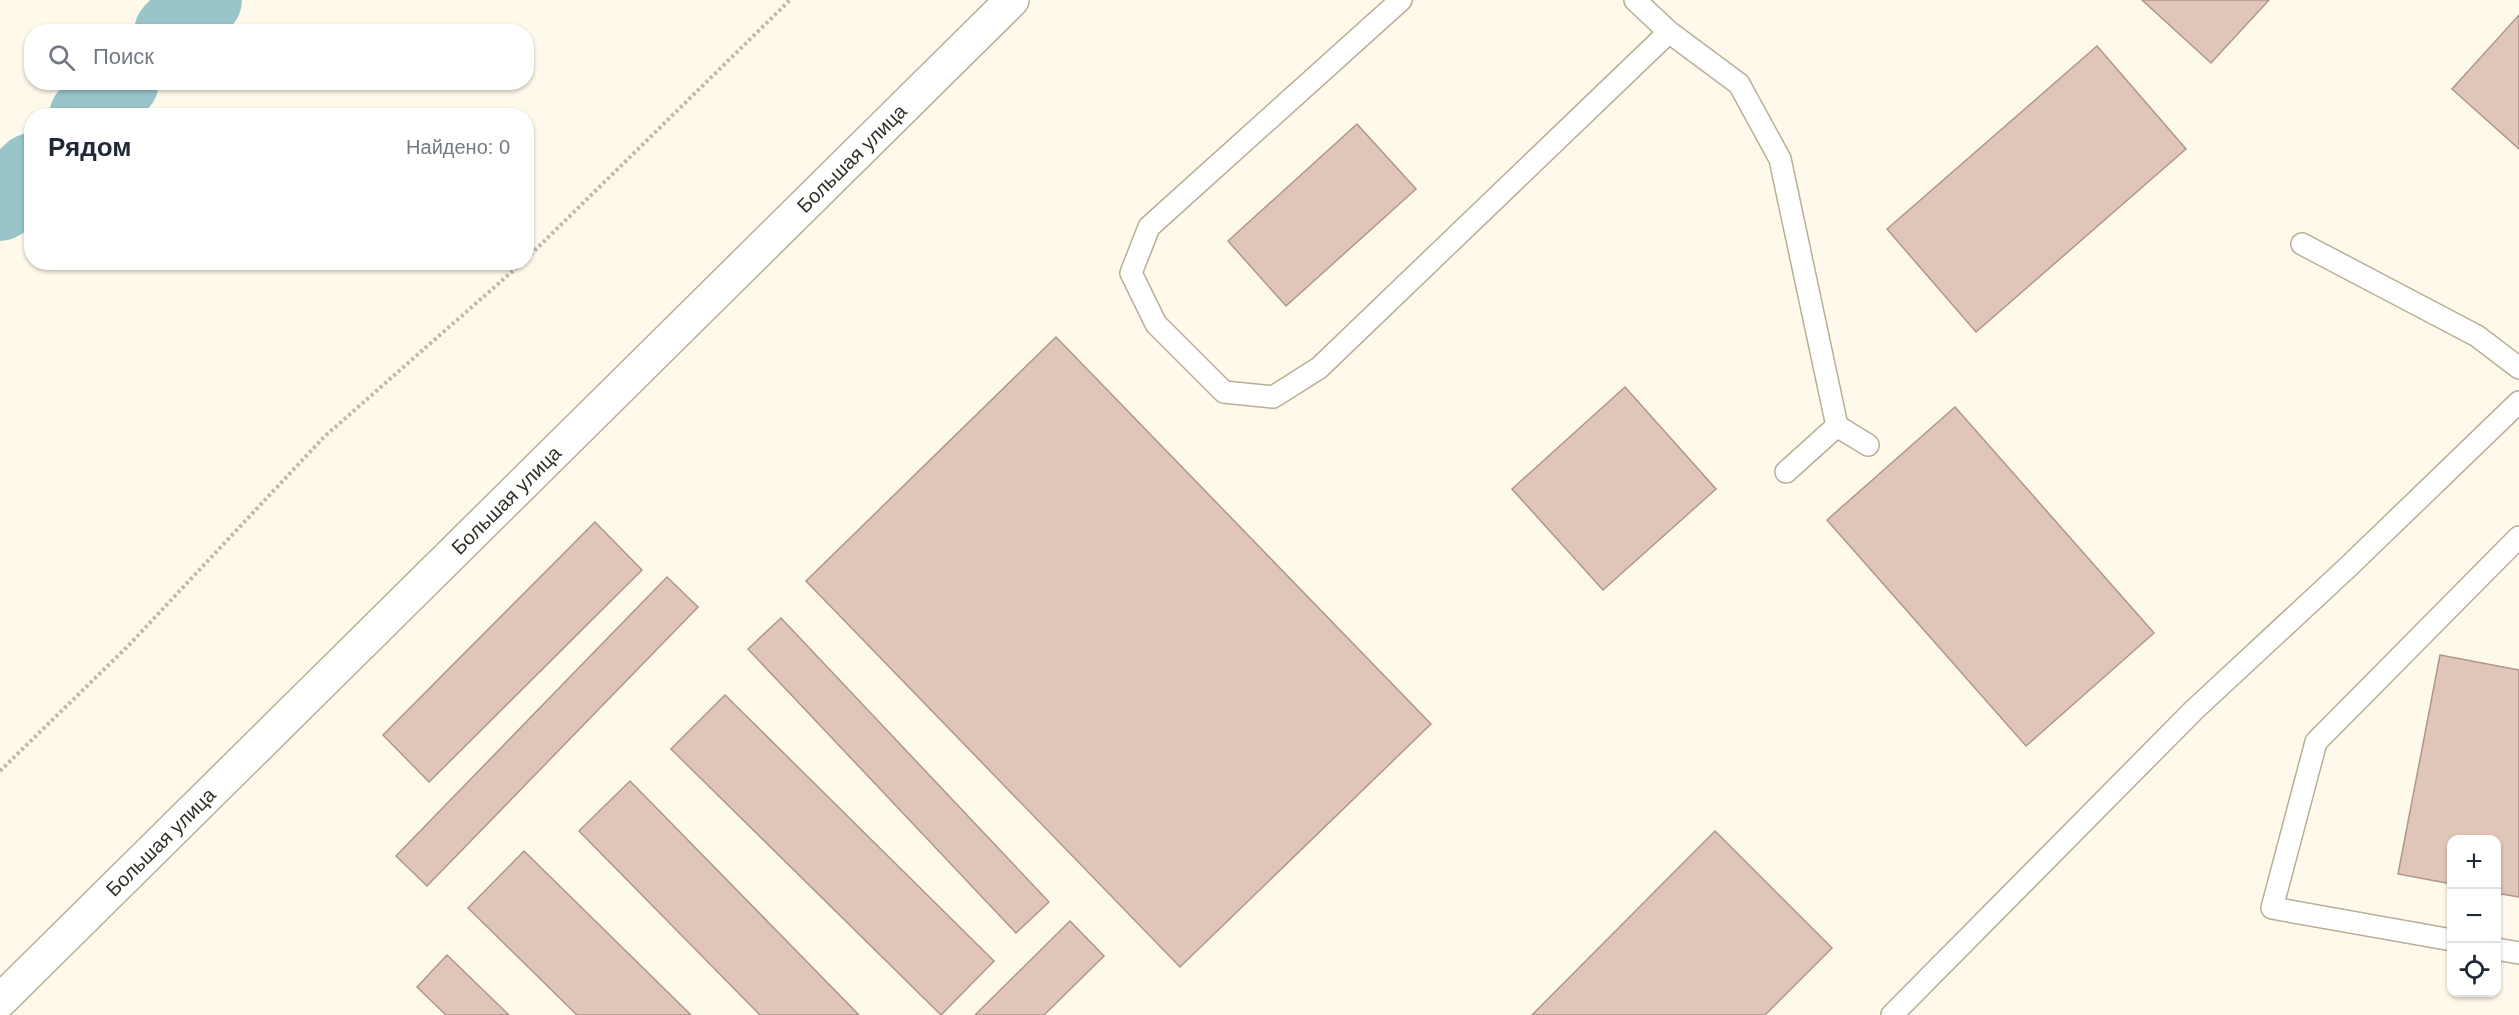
<!DOCTYPE html>
<html lang="ru">
<head>
<meta charset="utf-8">
<style>
  body { margin:0; font-family:Helvetica,sans-serif; background:#f2f2f3; color:#1f2937 }
  .controls { position:absolute; right:18px; bottom:18px; display:grid; overflow:hidden; border-radius:12px; box-shadow:0 2px 4px #0004 }
  .controls button { width:54px; height:54px; display:grid; place-items:center; padding:0; border:0; border-bottom:2px solid #e0e1e3; background:#fff; color:#1f2937; font:30px sans-serif }
  .list { margin:0; padding:0; list-style:none }
  h2 { display:flex; justify-content:space-between; align-items:center; height:78px; margin:0; padding:0 24px; font-size:26px }
  h2 small { font-size:20px; font-weight:400; color:#747a83 }
  .icon { flex:none; width:33px; height:33px; fill:none; stroke:currentColor; stroke-width:2; stroke-linecap:round; stroke-linejoin:round }
  .map { position:relative; flex:none; width:2519px; height:1015px; overflow:hidden }
  .search { position:absolute; background:#fff; box-shadow:0 2px 4px #0004; left:24px; top:24px; width:510px; height:66px; display:flex; align-items:center; gap:15px; box-sizing:border-box; padding:0 21px; border-radius:24px; color:#747a83; font-size:22px }
  .panel { position:absolute; background:#fff; box-shadow:0 2px 4px #0004; left:24px; top:108px; width:510px; height:162px; border-radius:24px }
  .map>svg:first-child { display:block }
</style>
</head>
<body>
<div class="map">
<svg width="2519" height="1015" viewBox="0 0 2519 1015">
  <rect width="100%" height="100%" fill="#fef9ea"/>
  <g fill="none" stroke-linecap="round" stroke-linejoin="round">
    <path stroke="#98c4ca" stroke-width="76" d="M172 32 204 0
      M87 116 121 82
      M0 203 32 171"/>
  </g>
  <path fill="#e0c5b9" stroke="#b0968b" stroke-width="1.5" d="M2142 0H2269L2211 63Z
    M2519 15V149L2452 89Z
    M2097 46 2186 149 1976 332 1887 229Z
    M1357 124 1416 189 1286 306 1228 241Z
    M1056 337 1431 724 1180 967 806 581Z
    M1625 387 1716 489 1603 590 1512 489Z
    M1955 407 2154 633 2026 746 1827 520Z
    M595 522 642 570 429 782 383 735Z
    M667 577 698 607 427 886 396 856Z
    M781 618 1049 902 1016 933 748 649Z
    M2440 655 2519 670V897L2496 893V840H2452V884L2398 874Z
    M725 695 994 961 941 1015 671 749Z
    M630 781 859 1015H760L579 831Z
    M1715 831 1832 948 1765 1015H1532Z
    M524 851 691 1015H577L468 908Z
    M1070 921 1104 956 1044 1015H975Z
    M447 955 509 1015H446L417 987Z"/>
  <g fill="none" stroke-linecap="round" stroke-linejoin="round">
    <g stroke="#b7af97" stroke-width="24">
      <path id="lane" d="M1401 0 1149 227 1131 273 1156 324 1224 392 1273 397 1319 368 1669 32 1635 0
        M1669 32 1739 84 1780 159 1837 426 1786 472
        M2302 244 2477 336 2519 368
        M1837 426 1868 445
        M2452 940 2272 908 2316 742 2519 537
        M2496 949 2519 953
        M1892 1015 2194 710 2348 567 2519 402"/>
    </g>
    <g stroke="#b7af97" stroke-width="36">
      <g id="secondary">
        <path id="s1" d="M0 1001 1012 0"/>
      </g>
    </g>
    <path stroke="#bdb9ab" stroke-width="4" stroke-dasharray="3 3" stroke-linecap="butt" d="M526 259 790 0
      M0 771 128 646 324 437 523 262"/>
    <use href="#lane" stroke="#fff" stroke-width="21"/>
    <use href="#secondary" stroke="#fff" stroke-width="33"/>
  </g>
  <g text-anchor="middle" dominant-baseline="central" stroke-width="4.5" stroke-linejoin="round" paint-order="stroke">
    <g font-size="20" fill="#312e24" stroke="#fef9ea">
      <text stroke="none"><textPath href="#s1" startOffset="1198">Большая улица</textPath></text>
      <text stroke="none"><textPath href="#s1" startOffset="712">Большая улица</textPath></text>
      <text stroke="none"><textPath href="#s1" startOffset="226">Большая улица</textPath></text>
    </g>
  </g>
</svg>
<div class="controls">
<button>+</button>
<button>−</button>
<button><svg class="icon" aria-label="locate" viewBox="0 0 24 24"><circle cx="12" cy="12" r="6"/><path d="M12 2v4M12 18v4M2 12h4M18 12h4"/></svg></button>
</div>
<div class="search"><svg class="icon" aria-label="search" viewBox="0 0 24 24"><circle cx="10" cy="10" r="6"/><path d="M15 15l6 6"/></svg>Поиск</div>
<section class="panel">
<h2>Рядом<small>Найдено: 0</small></h2>
<ul class="list">
</ul>
</section>
</div>
</body>
</html>
